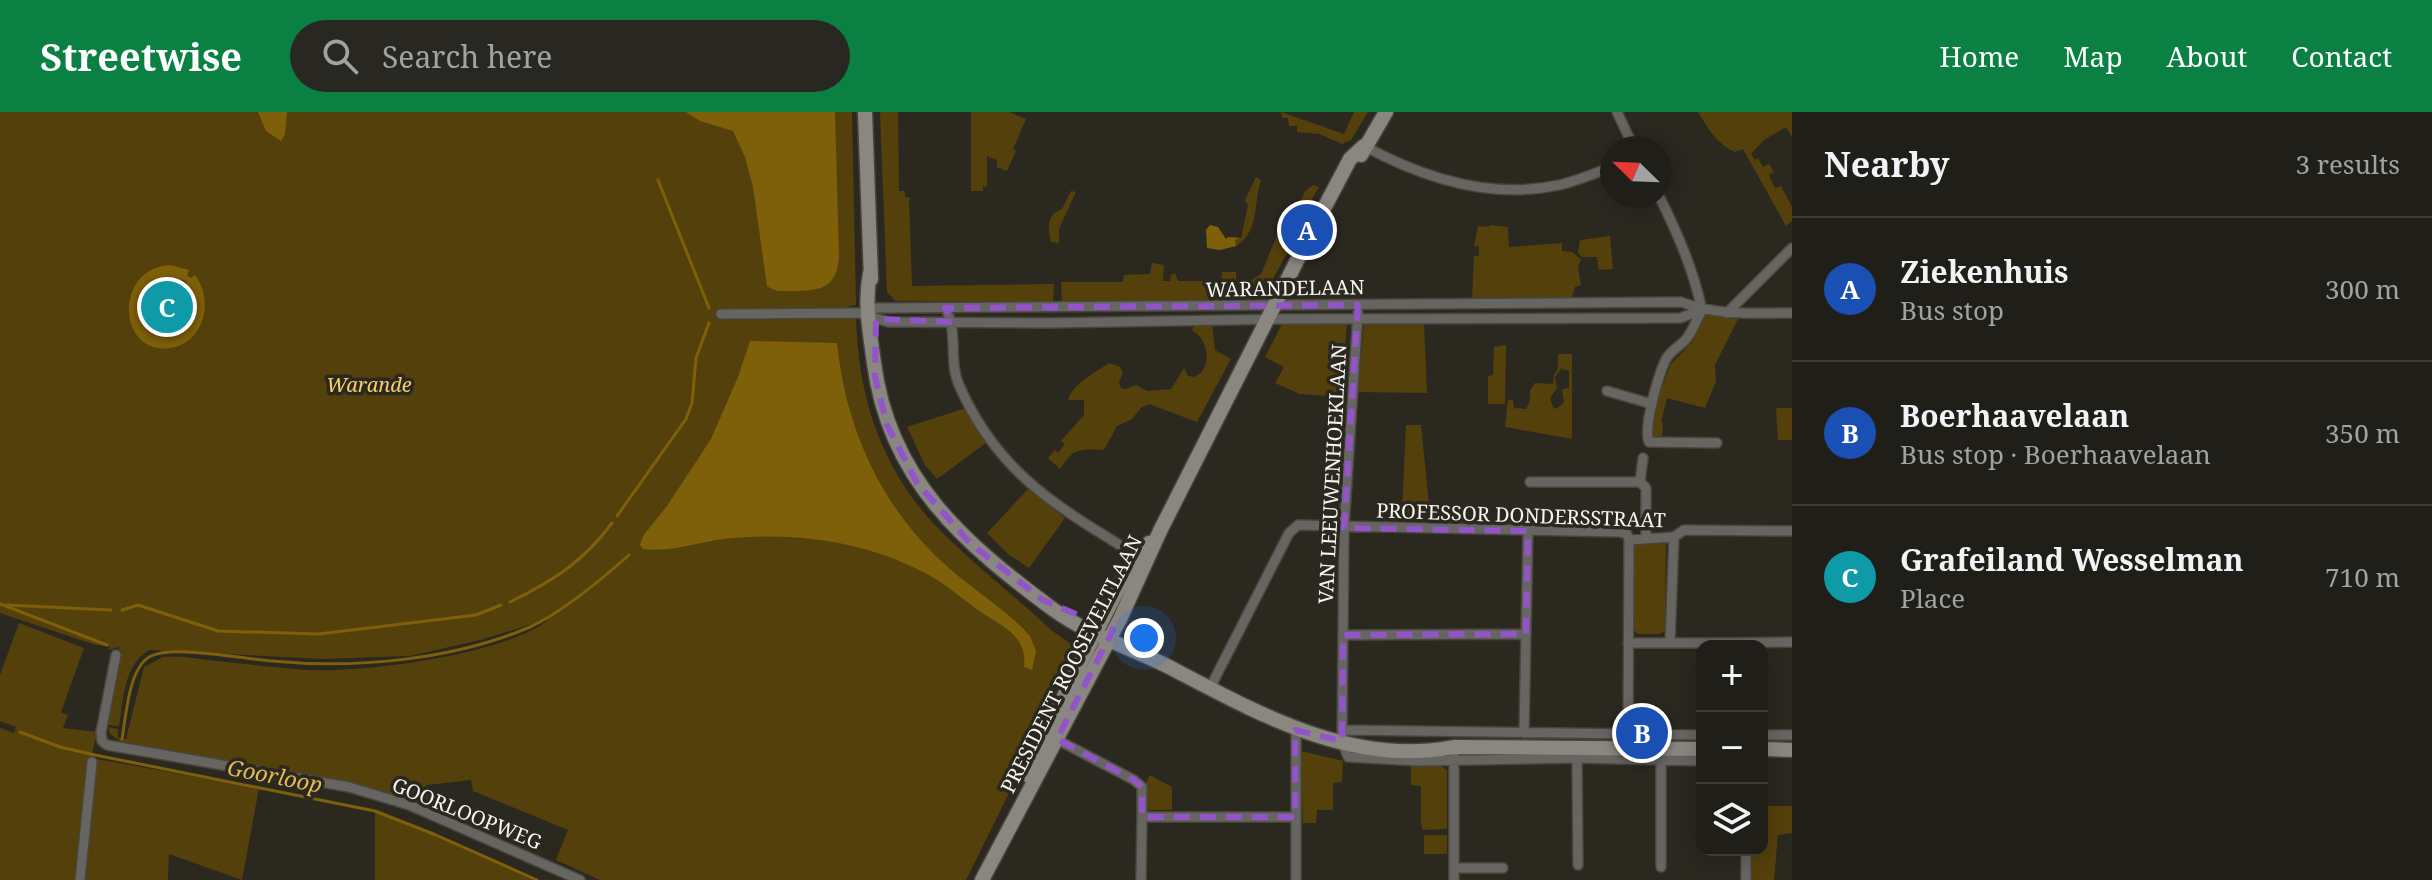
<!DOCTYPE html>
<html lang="en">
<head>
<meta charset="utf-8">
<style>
  body { margin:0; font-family:"Noto Serif",serif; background:#282721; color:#f1f3f6 }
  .controls { position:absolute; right:24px; bottom:24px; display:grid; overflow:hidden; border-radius:16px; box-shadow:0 4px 20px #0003 }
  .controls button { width:72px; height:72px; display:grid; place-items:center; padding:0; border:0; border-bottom:2px solid #3d3c37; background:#201e18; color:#f1f3f6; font:40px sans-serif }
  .compass { position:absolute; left:1600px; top:24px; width:72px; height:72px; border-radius:50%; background:#201e18; box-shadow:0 4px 20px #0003; rotate:293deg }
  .you { position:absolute; left:1144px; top:526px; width:28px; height:28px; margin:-20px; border:6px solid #fff; border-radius:50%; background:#1a73e8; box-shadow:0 0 0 12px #1a73e833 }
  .badge { display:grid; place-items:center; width:52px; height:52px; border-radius:50%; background:#0b8043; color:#fff; font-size:26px; font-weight:700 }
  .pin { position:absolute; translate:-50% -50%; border:4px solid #fff; box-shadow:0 2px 8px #0006 }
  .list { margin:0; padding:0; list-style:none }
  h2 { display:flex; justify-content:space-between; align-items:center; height:104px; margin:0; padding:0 32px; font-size:34px }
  h2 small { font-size:26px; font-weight:400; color:#a2a2a2 }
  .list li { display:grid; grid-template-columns:52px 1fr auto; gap:24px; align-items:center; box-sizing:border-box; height:144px; padding:0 32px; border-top:2px solid #3d3c37 }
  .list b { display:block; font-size:30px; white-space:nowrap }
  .list p { margin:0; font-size:26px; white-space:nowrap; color:#a2a2a2 }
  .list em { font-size:26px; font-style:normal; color:#a2a2a2 }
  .icon { flex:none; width:44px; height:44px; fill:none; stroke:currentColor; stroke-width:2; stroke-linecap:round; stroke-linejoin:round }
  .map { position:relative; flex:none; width:1792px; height:768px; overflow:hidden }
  header { display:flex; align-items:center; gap:48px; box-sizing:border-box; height:112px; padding:0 40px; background:#0b8043; color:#fff }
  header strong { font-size:38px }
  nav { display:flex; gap:44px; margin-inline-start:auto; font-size:28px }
  .search { width:560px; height:72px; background:#282721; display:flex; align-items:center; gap:20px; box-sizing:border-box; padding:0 28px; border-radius:44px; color:#a2a2a2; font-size:30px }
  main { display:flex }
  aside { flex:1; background:#201e18 }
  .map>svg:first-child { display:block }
</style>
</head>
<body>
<header>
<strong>Streetwise</strong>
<div class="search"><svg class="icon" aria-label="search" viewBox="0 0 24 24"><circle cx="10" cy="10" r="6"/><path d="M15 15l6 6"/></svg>Search here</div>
<nav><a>Home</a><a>Map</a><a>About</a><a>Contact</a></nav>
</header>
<main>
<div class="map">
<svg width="1792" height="768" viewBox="0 0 1792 768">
  <rect width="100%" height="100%" fill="#2b2820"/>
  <path fill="#54400b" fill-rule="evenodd" d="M0 0H852L856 193 849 194 850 205H856C858 283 880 354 934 412 970 450 1013 482 1051 518L1071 532 1072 539 1014 671 966 768H600L556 748 568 718 473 679 471 668 427 673V683L453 693 448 704C345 663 232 650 123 631L110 622 108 615 118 617V626L126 627 144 555 163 545C181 543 199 547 217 549 247 552 278 556 308 558 362 561 509 542 549 507L480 528 410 544 322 547 149 538C123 554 124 587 119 614L108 613 122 540 119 538V535L108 538 109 534 96 533 0 501Z
    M880 0H898L899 79H905V85L911 86 909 88 912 174 1054 172 1053 190 895 189 887 180Z
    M971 0H1009L1026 7 1013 37 1016 39 1007 59 997 55V48L987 44V75L983 74V79H971Z
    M1281 0 1344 22 1354 0H1368L1351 28 1342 32 1319 22 1297 20V14H1289L1288 6H1282Z
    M1698 0H1792V25L1786 15 1764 28 1751 42 1755 48 1758 46 1763 55 1769 52 1774 60 1769 63 1775 76 1781 74 1792 95V109L1786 114 1743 37 1735 40C1717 32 1708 17 1698 0Z
    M1256 65 1261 68C1253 92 1260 119 1236 134L1234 128 1241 126 1248 93 1245 88Z
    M1313 73 1319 75 1293 119V130L1262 187 1062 190 1061 170H1123L1124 163 1150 162 1152 151 1164 153 1163 169H1170L1171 163 1175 161 1178 169H1221L1222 160H1236V169H1250L1261 162 1284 107 1292 108 1305 79Z
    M1071 79 1076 80 1059 117V131L1051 130C1048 115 1046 103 1062 97Z
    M1490 113 1508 115 1509 135 1562 131V139L1572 140 1581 147 1578 155 1581 173 1575 175 1571 188 1472 189 1474 144H1479V134H1474L1478 114 1489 115Z
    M1610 124 1613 157 1599 158 1597 145H1582L1578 141 1580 128Z
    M1703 202 1738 207 1715 253 1716 269 1705 296 1667 286 1661 310 1663 311 1662 324H1651L1657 288 1671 252 1692 230Z
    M1424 210 1427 281 1358 280 1364 211Z
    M1212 211 1215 238 1231 247 1197 310 1149 292 1141 296 1132 307 1117 314 1104 338C1080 337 1074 335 1060 357L1048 346 1055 338 1058 341 1065 332 1061 329 1084 303V288H1068C1073 271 1095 261 1109 251L1120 255 1123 261 1119 270 1121 276 1126 277 1136 273 1147 279 1171 277 1184 256 1188 264 1194 265C1208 260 1210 241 1202 228 1200 223 1195 221 1192 218L1195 212Z
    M1282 212H1347L1341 285 1300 282 1275 271 1284 255 1265 245Z
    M1506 233 1505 292H1488V264L1493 263 1494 235Z
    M1558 242H1572V327L1505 315 1508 288H1513L1514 296 1526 297 1530 289V278L1535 271 1553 272 1554 263 1558 256ZM1562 255 1563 258H1569V276L1562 277 1564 290 1559 295 1554 297 1550 286 1557 276 1555 265Z
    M966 296 986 331 937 367 925 353 907 315Z
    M1776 296H1792V328H1778Z
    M1406 313H1421L1430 403 1402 400Z
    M1028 377 1065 406 1029 456 1008 442 987 421Z
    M1666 427 1665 519 1659 522H1637L1634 517 1633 429Z
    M19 511 84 536 61 600 68 603 63 616 97 620 91 646 78 768H0V616L14 621 16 615 0 609V563Z
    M1301 639 1343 649 1342 670 1333 671V698H1317L1316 711H1303Z
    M97 647 259 676 242 768 169 742 168 768H82L89 687Z
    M1411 654H1441L1447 658V717L1423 718 1421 710V674L1411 673Z
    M1150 663 1172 675V698H1149L1146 695 1145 673Z
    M1762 694H1792V721L1778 723 1774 768H1751V738H1762Z
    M375 699 436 723 537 768H375Z
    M1424 723H1447V742H1424Z"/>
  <path fill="#7f600a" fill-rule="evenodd" d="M258 0H287L285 22 281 29 266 19Z
    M686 0H835L839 145C837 176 820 179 792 179 782 179 775 180 767 174L753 75 745 45 733 19 700 9Z
    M1210 113 1218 115 1226 127 1228 125 1241 126 1235 128 1236 134 1220 138 1207 136 1206 118Z
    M170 153 189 158 187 164 191 166 195 163C213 187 206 226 175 235 140 244 121 210 132 180 139 163 152 154 170 153ZM184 168 187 171C182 193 199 204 171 221L152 217 143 204C144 191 147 172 163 170 171 168 176 171 184 168Z
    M750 229 837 231C846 319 883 399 950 457 976 480 1007 498 1030 524L1036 539 1032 558 1024 555C1028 523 1001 514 978 498 964 488 949 475 934 466 874 431 802 420 733 426 704 428 672 441 643 437L640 433 643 424 667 394 711 327 738 265Z"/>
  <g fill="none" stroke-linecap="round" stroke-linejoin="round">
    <path stroke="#7f600a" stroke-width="3" d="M658 68 709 196
      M617 404 686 307 692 291 696 246 709 211
      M510 490C553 469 583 450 612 411
      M0 492 107 533
      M7 493 111 498
      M122 498 138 493 218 519 319 522 476 503 501 493
      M20 620 60 635 95 643 375 699 436 723 537 768
      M122 627C126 604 129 554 151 544 175 533 243 547 272 549 355 557 453 548 530 515 563 500 602 467 629 443"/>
    <g stroke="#48453d" stroke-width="12">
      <path id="street" d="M1617 0 1634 36
        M1364 34C1423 66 1491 88 1559 73 1577 69 1595 61 1612 55
        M1659 84C1678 122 1693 157 1702 198
        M945 196C959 219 948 248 959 273 998 363 1061 397 1141 446
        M1702 198C1697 207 1693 218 1687 226 1680 235 1670 238 1665 249 1658 265 1643 315 1649 330L1717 331
        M1358 200 1344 416 1342 629 1348 645 1418 649 1577 646 1702 649
        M1727 201 1792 136
        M721 202 859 201 888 210 1048 211 1280 207 1680 206 1702 198
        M868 202 875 196H887L1681 190C1718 204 1753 201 1792 201
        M1607 279 1652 292
        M1643 346 1640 370 1646 376V426
        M1530 370H1640
        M1343 523 1526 522
        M1670 529 1674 425
        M1628 531H1704
        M1704 534V531L1792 530
        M116 543 101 620 102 629 107 633 349 675 409 693 580 768
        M1210 576 1289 421 1298 413 1620 420 1627 422 1629 428 1674 425 1684 418 1792 419
        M1343 618 1702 623
        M1524 621 1528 419
        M1762 623H1792
        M1054 626 1134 668 1142 675V705H1295
        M1628 628 1629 428
        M1454 643V768
        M1577 646 1578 753
        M1661 647V755
        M1746 738V768
        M1454 756H1503
        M80 768 92 650
        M1141 768 1142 705
        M1296 768V618"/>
    </g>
    <g stroke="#48453d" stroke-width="17">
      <path id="secondary" d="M865 0 871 167
        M1361 43 1386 0
        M870 161C864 192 870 221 874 251 889 368 965 432 1054 498 1090 524 1135 537 1173 557 1259 602 1353 655 1454 635L1702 637
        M1762 637 1792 638
        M1029 664 1046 620 1123 467 1149 431
        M982 768 1120 507 1160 419 1312 119 1350 47 1364 34"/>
    </g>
    <use href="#street" stroke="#676561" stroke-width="9"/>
    <use href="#secondary" stroke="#8a8781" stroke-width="14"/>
  </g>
  <path fill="none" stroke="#9454c9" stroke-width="6" stroke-dasharray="16 10" stroke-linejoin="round" d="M1358 193 1344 416 1528 419 1526 522 1343 523 1342 629 1295 618V705H1142V675L1134 668 1057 627 1113 518 1043 488 971 432 917 371 887 313 875 265 876 207 953 210 945 196Z"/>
  <g text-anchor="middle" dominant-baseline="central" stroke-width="7" stroke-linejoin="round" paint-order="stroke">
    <g font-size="20" fill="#f7f5ef" stroke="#2b2820">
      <text transform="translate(1285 176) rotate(-1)">WARANDELAAN</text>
      <text transform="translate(1332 362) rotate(-87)">VAN LEEUWENHOEKLAAN</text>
      <text transform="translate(1521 403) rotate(2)">PROFESSOR DONDERSSTRAAT</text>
      <text transform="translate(1071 552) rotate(-63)">PRESIDENT ROOSEVELTLAAN</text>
      <text transform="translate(467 701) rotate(22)">GOORLOOPWEG</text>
    </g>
    <g font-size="20" font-style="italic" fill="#face67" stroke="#2b2820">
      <text x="369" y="272">Warande</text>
    </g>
    <g font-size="22" font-style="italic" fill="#e5b951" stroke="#2b2820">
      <text transform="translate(275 663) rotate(11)">Goorloop</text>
    </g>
  </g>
</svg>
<div class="controls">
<button>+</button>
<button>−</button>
<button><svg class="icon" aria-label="layers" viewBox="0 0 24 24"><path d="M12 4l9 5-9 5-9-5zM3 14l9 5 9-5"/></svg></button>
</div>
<svg class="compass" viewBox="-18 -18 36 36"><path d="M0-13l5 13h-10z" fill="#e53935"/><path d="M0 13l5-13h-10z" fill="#a2a2a2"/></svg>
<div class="you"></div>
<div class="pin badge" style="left:1307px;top:118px;background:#1a4fb4">A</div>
<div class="pin badge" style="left:1642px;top:621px;background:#1a4fb4">B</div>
<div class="pin badge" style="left:167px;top:195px;background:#0f9aa8">C</div>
</div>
<aside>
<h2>Nearby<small>3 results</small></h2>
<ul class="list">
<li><span class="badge" style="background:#1a4fb4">A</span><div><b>Ziekenhuis</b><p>Bus stop</p></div><em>300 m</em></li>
<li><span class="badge" style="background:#1a4fb4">B</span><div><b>Boerhaavelaan</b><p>Bus stop · Boerhaavelaan</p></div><em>350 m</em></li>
<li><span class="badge" style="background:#0f9aa8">C</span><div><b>Grafeiland Wesselman</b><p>Place</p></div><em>710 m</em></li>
</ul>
</aside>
</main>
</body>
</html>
